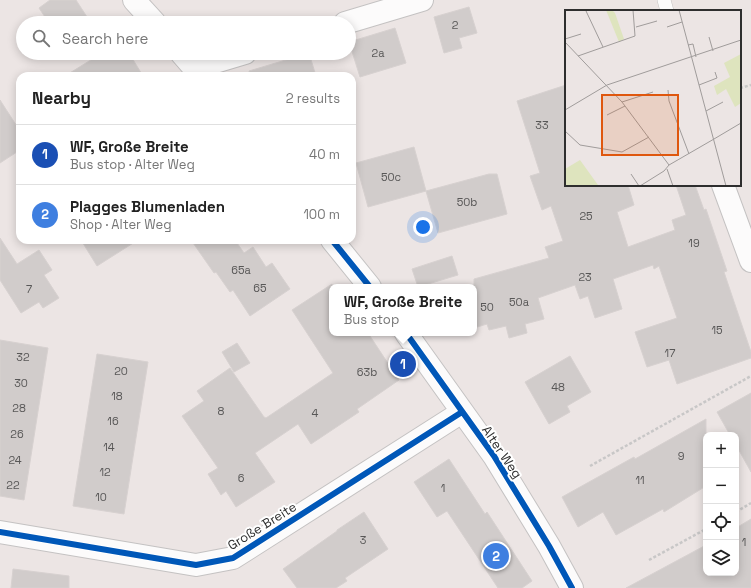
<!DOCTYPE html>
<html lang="en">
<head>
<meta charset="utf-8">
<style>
  body { margin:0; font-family:"Space Grotesk",sans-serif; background:#f2f2f2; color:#222 }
  .controls { position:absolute; right:12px; bottom:12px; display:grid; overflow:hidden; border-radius:8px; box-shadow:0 2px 10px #0003 }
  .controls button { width:36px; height:36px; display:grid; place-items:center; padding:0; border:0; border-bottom:1px solid #e0e0e0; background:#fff; color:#222; font:20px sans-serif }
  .you { position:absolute; left:423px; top:227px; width:14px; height:14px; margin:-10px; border:3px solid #fff; border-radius:50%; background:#1a73e8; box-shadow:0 0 0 6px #1a73e833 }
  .badge { display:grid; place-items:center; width:26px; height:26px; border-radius:50%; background:#706e6e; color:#fff; font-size:13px; font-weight:700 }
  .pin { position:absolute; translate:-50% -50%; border:2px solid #fff; box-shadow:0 1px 4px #0006 }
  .popup { position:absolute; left:329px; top:284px; width:148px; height:52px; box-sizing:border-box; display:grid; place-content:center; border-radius:8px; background:#fff; filter:drop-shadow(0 1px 3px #0005); font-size:13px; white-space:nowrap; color:#767676 }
  .popup b { font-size:15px; color:#222 }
  .popup::after { content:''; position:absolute; left:50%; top:100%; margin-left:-8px; border:8px solid transparent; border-top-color:#fff }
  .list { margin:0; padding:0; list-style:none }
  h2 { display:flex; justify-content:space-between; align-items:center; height:52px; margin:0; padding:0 16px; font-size:17px }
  h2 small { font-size:13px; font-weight:400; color:#767676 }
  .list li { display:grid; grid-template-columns:26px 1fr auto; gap:12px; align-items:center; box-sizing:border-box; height:60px; padding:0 16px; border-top:1px solid #e0e0e0 }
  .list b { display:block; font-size:15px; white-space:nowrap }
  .list p { margin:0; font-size:13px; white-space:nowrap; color:#767676 }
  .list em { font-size:13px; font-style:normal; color:#767676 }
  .icon { flex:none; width:22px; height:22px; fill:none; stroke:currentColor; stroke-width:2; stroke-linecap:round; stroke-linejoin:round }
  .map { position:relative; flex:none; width:751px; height:588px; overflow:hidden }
  .search { position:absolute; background:#fff; box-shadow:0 2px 10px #0003; left:16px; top:16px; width:340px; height:44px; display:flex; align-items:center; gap:10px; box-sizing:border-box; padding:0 14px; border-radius:22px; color:#767676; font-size:15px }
  .panel { position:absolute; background:#fff; box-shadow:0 2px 10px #0003; left:16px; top:72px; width:340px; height:172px; border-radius:12px }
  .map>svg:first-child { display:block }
</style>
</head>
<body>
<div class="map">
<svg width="751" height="588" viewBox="0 0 751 588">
  <rect width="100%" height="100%" fill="#ece5e4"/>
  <path fill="#d1cccb" stroke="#d7d1d0" d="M50 0H76L91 23H49L39 8Z
    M469 7 477 33 459 38 462 48 444 53 434 17Z
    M395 28 406 63 360 77 349 42Z
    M102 53H129L143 76H65Z
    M309 53 316 76H250L249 71Z
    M566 85V185H628L634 205 617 212 628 247 675 230 672 220 686 215 676 185H695L704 210 706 209 727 271 724 272 751 352V358L677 384 669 360 647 367 635 332 677 318 659 266 654 269 653 265 613 279 622 309 595 318 588 296 580 299 575 285 538 298 544 319 525 324 527 333 509 338 506 326 489 330 487 324 474 328V279L549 258 545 247 563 241 551 206 542 210 530 176 540 173 517 101Z
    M0 100 20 131V150L0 163Z
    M414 147 426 191 489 174H497L507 214 438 233 426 191 368 207 356 163Z
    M0 238 17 264 39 250 52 270 44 275 59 298 43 308 39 302 21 313 0 280Z
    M81 240H138L97 266Z
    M191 240H235L244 253 253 247 266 267 272 263 290 289 250 316 233 290 230 292 216 272 214 273Z
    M452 256 458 275 418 287 412 269Z
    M332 284V333H368L399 380 357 409 359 412 311 444 298 424 255 453 275 482 236 507 226 491 221 495 208 474 218 468 182 416 204 401 197 391 230 368 264 417 266 418 333 373 292 310Z
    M0 340 48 348 24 500 0 496Z
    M237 343 250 363 234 372 222 352Z
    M97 354 148 362 124 514 73 506Z
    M570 356 591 392 567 406 570 412 549 424 525 382Z
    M751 393V472L736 445V435H730L717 412Z
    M706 419V486L664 512 663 509 616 535 603 512 578 527 562 497 634 457 635 459Z
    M449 459 485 514 487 512 532 581 522 588H498L447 511 437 517 414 482Z
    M364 512 388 549 345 578 347 581 336 588H297L283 569 337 531V530Z
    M751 519V588H626L706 545V573H736V528Z
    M13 569 69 576V588H11Z"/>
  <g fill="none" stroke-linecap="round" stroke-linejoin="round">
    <g stroke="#c4c2c2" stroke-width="14">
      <path id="lane" d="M664 0 667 11"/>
    </g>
    <g stroke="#c4c2c2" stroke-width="24">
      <path id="street" d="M134 0 155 23
        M345 23 422 0
        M181 53 201 76
        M195 68 245 53
        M723 185 751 261
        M332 240 370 287
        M406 333 494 456 549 546 572 588
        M0 532 196 565 233 558 462 412"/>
    </g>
    <path stroke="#c8c7c7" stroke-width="2.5" stroke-dasharray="3 2" stroke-linecap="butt" d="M740 88 751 85
      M590 466 751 376
      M736 512 751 503
      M649 560 706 529"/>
    <use href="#lane" stroke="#fcfbfb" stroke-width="13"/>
    <use href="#street" stroke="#fcfbfb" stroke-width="22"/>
    <g stroke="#fff" stroke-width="8">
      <path id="cycleway" d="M332 240 370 287
        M406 333 494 456 549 546 572 588
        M0 532 196 565 233 558 462 412"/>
    </g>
    <use href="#cycleway" stroke="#0057b8" stroke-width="6"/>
  </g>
  <g text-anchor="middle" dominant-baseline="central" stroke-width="4" stroke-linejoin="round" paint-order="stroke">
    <g font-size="11" fill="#585757">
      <text x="455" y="25">2</text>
      <text x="378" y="53">2a</text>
      <text x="542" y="125">33</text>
      <text x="391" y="177">50c</text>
      <text x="467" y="202">50b</text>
      <text x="586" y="216">25</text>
      <text x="694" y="243">19</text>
      <text x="241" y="270">65a</text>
      <text x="585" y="277">23</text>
      <text x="260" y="288">65</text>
      <text x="29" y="289">7</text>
      <text x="519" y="302">50a</text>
      <text x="487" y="307">50</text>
      <text x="717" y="330">15</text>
      <text x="670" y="353">17</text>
      <text x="23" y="357">32</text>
      <text x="121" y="371">20</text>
      <text x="367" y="372">63b</text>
      <text x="21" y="383">30</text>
      <text x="558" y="387">48</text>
      <text x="117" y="396">18</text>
      <text x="19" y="408">28</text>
      <text x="221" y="411">8</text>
      <text x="315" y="413">4</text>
      <text x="113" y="421">16</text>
      <text x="17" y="434">26</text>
      <text x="109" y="447">14</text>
      <text x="681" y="456">9</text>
      <text x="15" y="460">24</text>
      <text x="105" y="472">12</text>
      <text x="241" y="478">6</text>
      <text x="640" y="480">11</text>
      <text x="13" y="485">22</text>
      <text x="443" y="488">1</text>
      <text x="101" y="497">10</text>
      <text x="363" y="540">3</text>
      <text x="744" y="542">1</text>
    </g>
    <g font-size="13" fill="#2e2e2e" stroke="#fff">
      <text transform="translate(502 452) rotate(56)">Alter Weg</text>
      <text transform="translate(262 526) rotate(-32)">Große Breite</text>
    </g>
  </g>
  <g transform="translate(565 10)">
    <rect width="176" height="176" fill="#ece5e4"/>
    <path d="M41 0H47L50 3 59 29 54 32ZM176 44V93L170 97 161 79 152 85 149 76 165 67 159 53ZM15 150 33 175V176H0V159Z" fill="#dee4be"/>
    <path fill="none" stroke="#a09c9b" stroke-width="1" d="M24 0 21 1 38 37M114 0 161 176M71 17 92 11M102 17 117 12M144 27 148 41M0 29 16 24M0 32 57 92 104 155M123 35 128 34 131 47M13 46 70 26 68 0M134 75 152 68 150 62M103 80 104 91 124 144M57 92 88 82M0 100 42 75 176 30M141 101 158 92M42 105 60 96M0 121 15 135 57 142 84 127M149 129 176 113M104 155 149 129M102 159 108 176M66 164 74 176M75 176 99 161 104 155"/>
    <path fill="#df570e" fill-opacity="0.15" stroke="#df570e" stroke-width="2" d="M37 85H113V145H37Z"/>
    <rect width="176" height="176" fill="none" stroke="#2e2e2e" stroke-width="2"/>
  </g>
</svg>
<div class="controls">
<button>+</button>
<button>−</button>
<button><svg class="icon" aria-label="locate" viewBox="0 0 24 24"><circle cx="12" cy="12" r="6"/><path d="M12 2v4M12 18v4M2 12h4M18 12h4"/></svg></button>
<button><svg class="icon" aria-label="layers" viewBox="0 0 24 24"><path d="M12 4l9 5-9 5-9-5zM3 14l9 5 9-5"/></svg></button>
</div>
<div class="you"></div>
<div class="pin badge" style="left:403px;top:364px;background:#1a4fb4">1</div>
<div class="popup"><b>WF, Große Breite</b>Bus stop</div>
<div class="pin badge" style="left:496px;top:556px;background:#3f7fe0">2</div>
<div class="search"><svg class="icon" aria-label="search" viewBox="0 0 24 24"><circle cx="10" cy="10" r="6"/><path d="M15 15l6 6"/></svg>Search here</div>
<section class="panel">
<h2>Nearby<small>2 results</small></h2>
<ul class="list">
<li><span class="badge" style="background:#1a4fb4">1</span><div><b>WF, Große Breite</b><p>Bus stop · Alter Weg</p></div><em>40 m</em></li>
<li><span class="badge" style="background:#3f7fe0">2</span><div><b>Plagges Blumenladen</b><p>Shop · Alter Weg</p></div><em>100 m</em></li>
</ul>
</section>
</div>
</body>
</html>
